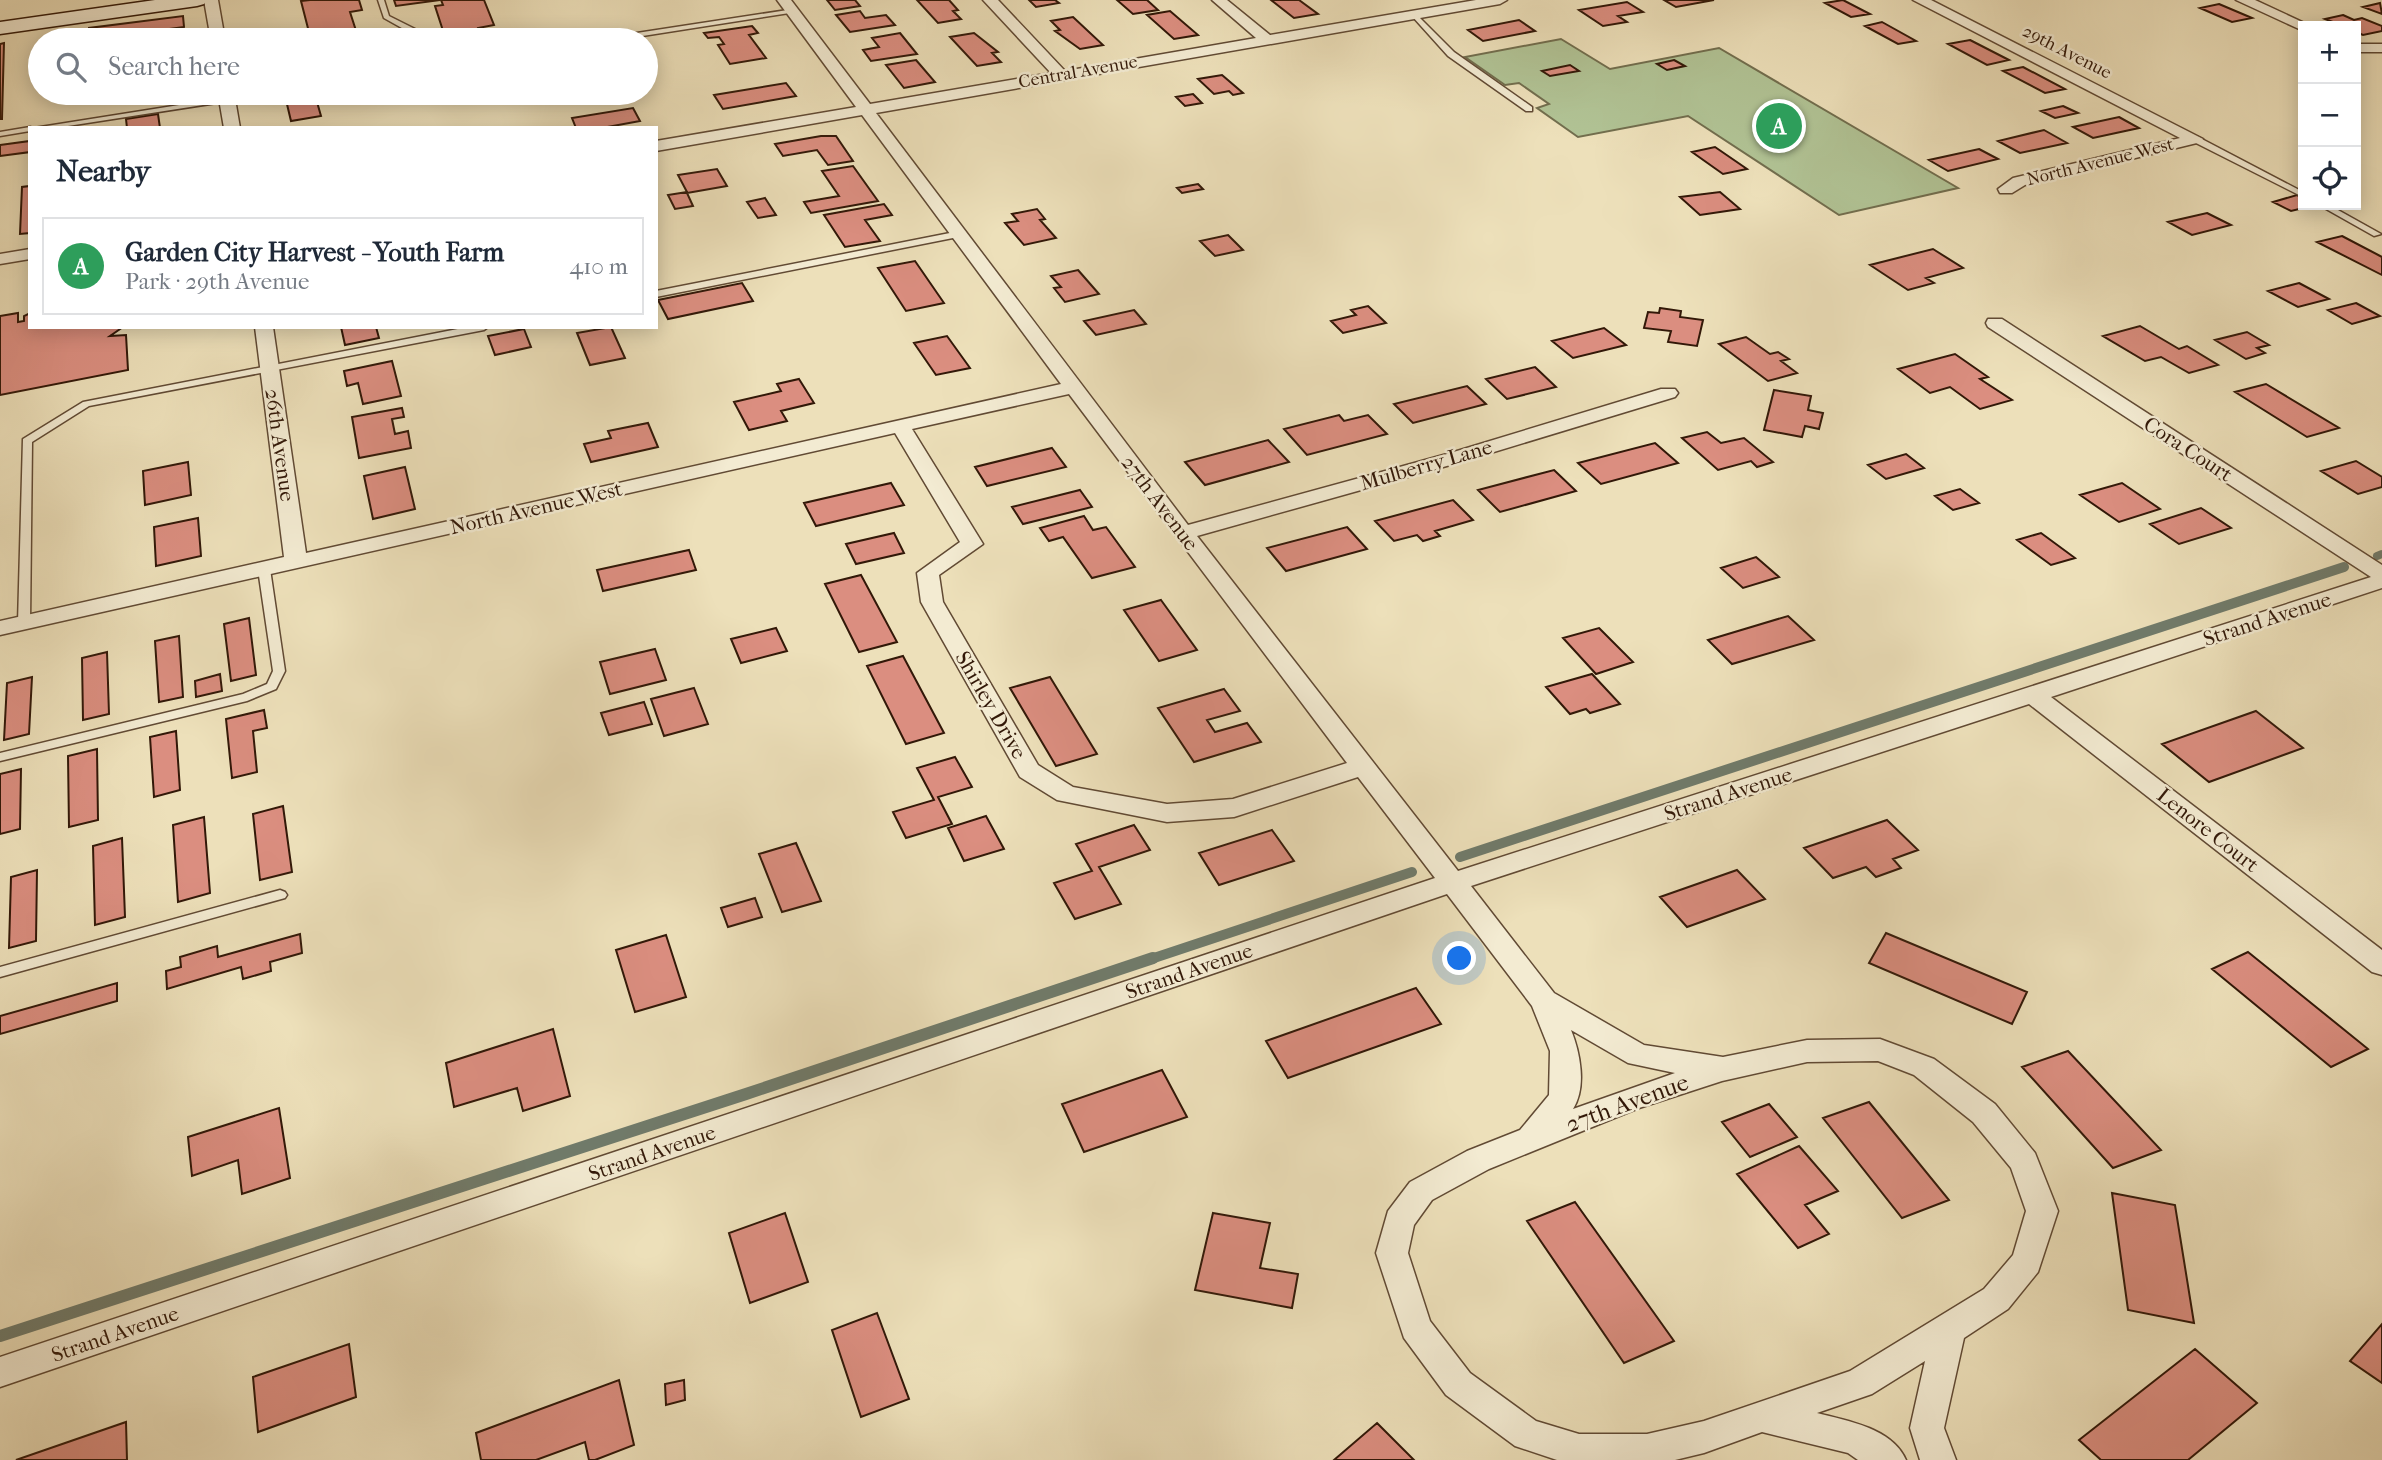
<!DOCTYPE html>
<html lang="en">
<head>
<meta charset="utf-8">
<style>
  body { margin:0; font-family:"IM FELL French Canon",serif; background:#f6f6f7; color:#1f2937 }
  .controls { position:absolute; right:21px; top:21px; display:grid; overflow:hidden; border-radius:0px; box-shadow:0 4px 18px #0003 }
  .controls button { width:63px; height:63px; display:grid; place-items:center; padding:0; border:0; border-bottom:2px solid #e0e1e3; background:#fff; color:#1f2937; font:35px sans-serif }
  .you { position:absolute; left:1460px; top:959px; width:24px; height:24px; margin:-18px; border:5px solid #fff; border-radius:50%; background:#1a73e8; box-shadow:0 0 0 10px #1a73e833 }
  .badge { display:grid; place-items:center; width:46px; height:46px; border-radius:50%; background:#8f2418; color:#fff; font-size:23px; font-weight:700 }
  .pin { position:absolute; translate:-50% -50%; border:4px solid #fff; box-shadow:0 2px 7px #0006 }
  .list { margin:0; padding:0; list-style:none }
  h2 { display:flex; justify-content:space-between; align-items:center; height:91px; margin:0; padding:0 28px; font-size:30px }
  h2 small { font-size:23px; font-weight:400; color:#747a83 }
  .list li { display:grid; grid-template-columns:46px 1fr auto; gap:21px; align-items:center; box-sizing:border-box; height:98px; margin:0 14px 14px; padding:0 14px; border:2px solid #e0e1e3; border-radius:0px }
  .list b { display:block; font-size:26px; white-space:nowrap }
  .list p { margin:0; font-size:23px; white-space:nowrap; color:#747a83 }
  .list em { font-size:23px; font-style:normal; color:#747a83 }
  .icon { flex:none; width:38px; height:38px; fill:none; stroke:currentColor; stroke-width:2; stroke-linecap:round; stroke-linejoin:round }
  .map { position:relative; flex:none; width:2382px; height:1460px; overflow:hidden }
  .search { position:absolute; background:#fff; box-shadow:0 4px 18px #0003; left:28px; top:28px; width:630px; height:77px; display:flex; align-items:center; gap:18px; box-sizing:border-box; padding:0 24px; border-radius:38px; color:#747a83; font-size:26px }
  .panel { position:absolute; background:#fff; box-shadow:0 4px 18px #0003; left:28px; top:126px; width:630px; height:203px; border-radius:0px }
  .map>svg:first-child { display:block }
</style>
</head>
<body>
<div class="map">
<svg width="2382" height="1460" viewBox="0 0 2382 1460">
  <rect width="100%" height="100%" fill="#ede0ba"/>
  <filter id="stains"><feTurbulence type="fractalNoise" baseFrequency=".00286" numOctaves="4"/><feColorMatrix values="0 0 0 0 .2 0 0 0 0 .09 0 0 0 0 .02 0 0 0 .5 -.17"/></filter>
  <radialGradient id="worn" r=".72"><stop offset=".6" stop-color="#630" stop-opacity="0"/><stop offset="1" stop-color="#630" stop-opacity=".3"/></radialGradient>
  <path fill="#b1c395" stroke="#726e4e" stroke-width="2" d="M1561 39 1610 69 1719 48 1958 188 1839 215 1688 116 1578 137 1537 108 1549 104 1519 83 1505 85 1465 57Z"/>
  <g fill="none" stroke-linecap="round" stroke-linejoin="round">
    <path stroke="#707b6b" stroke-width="8" d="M2377 556 2382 554"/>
    <path stroke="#707b6b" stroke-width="10" d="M1460 857 2344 567
      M1148 960 1412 872"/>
    <path stroke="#707b6b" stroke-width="12" d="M0 1336 746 1094 1153 958"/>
  </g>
  <path fill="#db8e80" stroke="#321808" stroke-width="2" d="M310 0H359L362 10 350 12 359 40H311L301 1Z
    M394 0H440L396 6Z
    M441 0H484L494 25 478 28 479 33 471 34 472 37 446 40 435 6 443 5Z
    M827 0H855L860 6 835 10Z
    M917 0H949L958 10 953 11 961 19 938 23Z
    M1029 0H1055L1059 3 1036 7Z
    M1117 0H1147L1158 10 1133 14Z
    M1271 0H1299L1318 14 1294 18Z
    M1664 0H1714L1676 7Z
    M1843 0 1870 14 1851 17 1825 3Z
    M1627 2 1643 12 1618 16 1627 22 1603 26 1579 10Z
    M2380 3 2382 14 2363 7Z
    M2219 4 2252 18 2232 22 2200 8Z
    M860 11 865 18 886 15 895 25 850 32 836 15Z
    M1170 11 1198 35 1174 39 1147 15Z
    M2343 15 2354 20 2362 18 2382 26V31L2363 35 2356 32V26H2343L2325 19Z
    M183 16 184 27 89 40V28Z
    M1073 17 1103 45 1080 49 1055 31 1060 30 1051 21Z
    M1519 20 1535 31 1483 41 1468 30Z
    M1882 22 1916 41 1898 44 1865 26Z
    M752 26 758 33 749 35 766 58 730 64 718 45 724 44 719 37 708 38 704 33Z
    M900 33 917 54 871 61 863 50 879 47 872 38Z
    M974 33 998 52 992 53 1001 62 977 66 950 37Z
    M1970 40 2009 60 1987 65 1948 44Z
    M4 43 2 119H0V44Z
    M916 60 935 82 904 88 886 65Z
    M1674 60 1685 66 1667 70 1657 64Z
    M1570 65 1579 71 1550 76 1542 71Z
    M2023 67 2065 89 2045 93 2003 71Z
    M1222 75 1243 93 1233 95 1229 91 1214 94 1198 79Z
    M786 83 796 96 723 109 714 95Z
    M1193 94 1202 103 1185 106 1176 97Z
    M315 95 321 116 291 121 286 100Z
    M2063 106 2078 113 2055 118 2041 111Z
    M633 108 640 121 602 128H576L572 118Z
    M158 114 160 128H127L126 119Z
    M2119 117 2139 128 2093 138 2073 127Z
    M2044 130 2067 143 2020 153 1998 141Z
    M821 136H836L853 161 828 165 817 150 783 156 775 144Z
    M30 141V152L0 156V145Z
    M1715 147 1747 169 1723 174 1692 152Z
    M1979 149 1998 159 1948 171 1929 160Z
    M853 166 878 201 811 213 804 202 839 196 822 171Z
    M717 169 727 186 687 193 693 206 675 209 668 195 687 192 678 175Z
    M1198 184 1203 189 1182 193 1177 188Z
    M30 186V233L20 234 22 187Z
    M1720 192 1740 209 1700 215 1680 197Z
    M2297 195 2303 199V205H2316L2291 211 2273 202Z
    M765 198 776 215 758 218 747 202Z
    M884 204 892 215 865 220 880 241 845 247 824 215Z
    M1037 209 1045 219 1040 220 1056 238 1024 245 1005 223 1018 221 1012 214Z
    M2207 213 2231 225 2192 235 2168 222Z
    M1228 235 1243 250 1215 256 1200 241Z
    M2342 236 2382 257V275L2317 242Z
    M1933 249 1963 268 1926 278 1934 283 1908 290 1870 265Z
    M915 261 944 303 906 311 878 268Z
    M1078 270 1099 294 1065 302 1054 288 1061 287 1051 276Z
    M742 283 753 301 668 319 658 300Z
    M2299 283 2329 299 2298 307 2268 291Z
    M2356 303 2380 316 2352 324 2328 310Z
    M1368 306 1386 323 1343 333 1331 321 1356 315 1351 310Z
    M1660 308 1681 311 1680 317 1703 320 1697 346 1668 342 1671 331 1644 328 1648 312 1659 313Z
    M1134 310 1146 324 1096 335 1084 321Z
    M18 313V322L24 321V316L30 313V327H123L110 336 126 335 128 370 0 395V316Z
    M2140 326 2179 349 2187 346 2218 365 2189 373 2161 357 2145 361 2103 336Z
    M341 327H376L379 338 345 345Z
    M611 327 625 358 590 365 577 333Z
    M1604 328 1626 345 1573 358 1552 341Z
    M524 329 531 347 495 355 488 336Z
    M2247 332 2269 345 2257 348 2265 353 2246 359 2215 340Z
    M947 336 970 368 936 375 914 343Z
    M1746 337 1770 354 1778 352 1789 359 1781 361 1797 373 1768 381 1719 344Z
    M1955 354 1988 377 1980 379 2012 400 1980 409 1950 387 1930 393 1898 369Z
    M392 361 401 396 363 404 358 383 347 386 344 371Z
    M1535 367 1556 387 1507 399 1486 379Z
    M799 379 814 403 781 411 787 421 749 430 734 402 781 391 777 384Z
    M2266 384 2339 428 2307 437 2235 392Z
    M1467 386 1486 404 1413 423 1394 404Z
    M1774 390 1811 396 1808 410 1823 413 1819 429 1805 426 1802 437 1764 430Z
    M402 408 404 417 392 419 395 434 408 431 411 448 359 458 352 417Z
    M1339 415 1344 421 1368 415 1387 434 1307 455 1284 429Z
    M648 423 658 447 591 462 584 444 611 438 608 431Z
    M1707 432 1721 443 1744 438 1773 462 1757 467 1751 461 1718 470 1682 438Z
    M1268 440 1289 462 1205 485 1185 462Z
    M1655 443 1678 463 1601 484 1578 463Z
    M1052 448 1066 467 987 486 975 467Z
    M1906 454 1924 468 1886 479 1868 465Z
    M2356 461 2382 477V487L2358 494 2321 471Z
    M188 462 191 495 145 505 143 471Z
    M405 467 415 509 373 519 364 476Z
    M1554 470 1576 491 1500 512 1478 490Z
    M891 483 904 505 816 526 804 503Z
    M2122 483 2160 509 2119 522 2080 495Z
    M1960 489 1979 503 1953 510 1935 496Z
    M1080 490 1092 507 1023 524 1012 507Z
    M1453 500 1473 520 1435 531 1440 536 1423 541 1417 535 1394 541 1375 521Z
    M2201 508 2231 528 2179 544 2150 524Z
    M1084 516 1093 530 1106 527 1135 567 1092 578 1063 537 1049 541 1040 528Z
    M198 518 201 556 156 566 154 527Z
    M1347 527 1367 549 1286 571 1267 548Z
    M894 533 904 553 856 564 846 544Z
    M2041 533 2075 558 2051 565 2017 540Z
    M689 550 696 570 603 591 597 570Z
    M1756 557 1779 577 1743 588 1721 568Z
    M861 575 897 642 859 652 825 584Z
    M1161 600 1197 650 1159 661 1124 610Z
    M1788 616 1814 640 1732 664 1708 640Z
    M249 618 256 675 231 681 224 624Z
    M776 628 787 651 741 663 731 639Z
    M1599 628 1633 662 1596 674 1563 638Z
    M179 636 183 697 159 702 155 641Z
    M655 649 666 680 610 694 600 662Z
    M107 652 109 714 83 720 82 658Z
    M903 656 944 733 906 744 867 666Z
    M220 674 222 691 196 697 195 681Z
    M1592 674 1620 704 1590 713 1586 709 1570 714 1546 687Z
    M32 677 29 734 4 740 7 683Z
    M1050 677 1097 754 1056 766 1010 688Z
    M694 688 708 724 664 736 651 699Z
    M1224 689 1240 711 1207 720 1215 732 1247 723 1261 742 1194 762 1158 708Z
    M644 702 652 724 609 735 601 713Z
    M264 710 267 728 253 731 257 772 232 778 226 719Z
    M2256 711 2303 748 2209 782 2162 744Z
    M176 731 180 790 154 797 150 737Z
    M97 749 98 820 69 827 68 756Z
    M955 757 972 787 938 797 952 824 906 838 893 812 934 800 917 768Z
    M21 769 20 829 0 834V774Z
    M283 806 292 872 260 880 253 814Z
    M986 816 1004 849 964 861 948 828Z
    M204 817 210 893 178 902 173 825Z
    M1887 820 1918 850 1893 859 1901 868 1876 877 1866 867 1833 878 1804 848Z
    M1134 825 1150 850 1099 867 1121 904 1075 919 1054 883 1092 871 1076 844Z
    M1272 830 1294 861 1219 885 1199 853Z
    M122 838 125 917 95 925 93 846Z
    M796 843 821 901 782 912 759 854Z
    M37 870 36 941 9 948 11 877Z
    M1737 870 1765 899 1687 927 1660 897Z
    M755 898 762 917 728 927 721 908Z
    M1886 933 2027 992 2012 1024 1869 963Z
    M300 934 302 953 270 962 271 971 243 979 241 967 167 989 166 971 181 967 180 957 217 946 218 957Z
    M666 935 686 997 635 1012 616 950Z
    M2248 952 2368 1049 2331 1067 2212 969Z
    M117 983V1001L0 1034V1016Z
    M1416 988 1441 1024 1288 1078 1266 1041Z
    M553 1029 570 1096 523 1111 517 1088 454 1107 446 1063Z
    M2068 1051 2161 1150 2113 1168 2022 1067Z
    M1162 1070 1187 1117 1084 1152 1062 1104Z
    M1869 1102 1949 1200 1902 1218 1823 1118Z
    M1769 1104 1797 1137 1750 1157 1722 1122Z
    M279 1108 290 1178 242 1194 238 1160 192 1176 188 1137Z
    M1799 1146 1838 1191 1805 1205 1829 1234 1798 1248 1737 1174Z
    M2112 1193 2175 1205 2194 1323 2128 1310Z
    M1575 1202 1674 1341 1624 1363 1527 1221Z
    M785 1213 808 1282 750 1303 729 1233Z
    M1213 1213 1270 1223 1260 1268 1298 1274 1292 1308 1195 1290Z
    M877 1313 909 1399 861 1417 832 1330Z
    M2382 1324V1383L2350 1361Z
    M349 1344 356 1397 258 1432 253 1377Z
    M2195 1349 2257 1403 2188 1460H2101L2079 1440Z
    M619 1380 634 1445 595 1460H589L585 1442 536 1460H481L476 1433Z
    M684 1380 685 1400 666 1405 665 1384Z
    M126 1422 127 1460H16Z
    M1377 1423 1414 1460H1334Z"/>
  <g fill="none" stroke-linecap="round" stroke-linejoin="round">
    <g stroke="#614a34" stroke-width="3">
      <path id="lane" d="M378 0H384L389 16 415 29 419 40H413L409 32 384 18Z
        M794 9 797 11 796 12 617 40H600L604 38Z
        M1412 14H1416L1454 52 1532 107V111H1526L1448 56 1412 16Z
        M255 93H272L268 95 55 128H34Z
        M30 127 33 128H30V131L0 136V132Z
        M2192 137H2198L2303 192V197L2192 141Z
        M2319 205H2329L2381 234 2374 236Z
        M960 231 964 234 963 236 656 297V291Z
        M468 327H488L484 330 89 406 32 442 30 623 24 627 18 623 23 439 83 402Z
        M264 566 270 569 285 671 276 689 247 701 0 761V753L243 694 267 684 273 671 258 569Z
        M280 890 285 892 287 895 285 898 0 977V967Z"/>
    </g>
    <g stroke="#614a34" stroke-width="3">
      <path id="street" d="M204 0H218L225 40H211Z
        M777 0H791L870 104 1051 73 983 0H998L1065 71 1256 38 1212 0H1227L1270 35 1476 0H1507L1500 4 876 113 1188 525 1447 454 1661 389H1675L1678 393 1675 397 1461 462 1197 536 1458 871 2371 577 1988 327 1986 323 1988 319H2002L2382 565V588L2051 697 2382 950V975L2372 972 2029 704 1471 886 1554 993 1644 1045 1723 1057 1807 1040 1880 1039 1934 1059 1995 1104 2035 1153 2058 1211 2038 1272 2008 1309 1964 1338 1944 1428 1956 1460H1920L1910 1428 1925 1361 1872 1394 1817 1413C1848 1421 1892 1428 1906 1460H1858L1848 1453 1762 1432 1704 1453 1675 1460H1557L1515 1446 1446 1395 1404 1338 1376 1253 1388 1211 1410 1182 1467 1151 1520 1130 1549 1095 1550 1051 1532 1006 1447 894 0 1387V1357L1435 878 1358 777 1234 817 1167 822 1057 800 1020 777 921 602 917 573 960 542 895 433 0 635V621L284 557 255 327H273L306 553 1061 384 862 115 656 151V141L856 107ZM1069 394 1347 763 1233 799 1167 804 1073 787 1038 765 943 602 939 575 983 544 912 429ZM1571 1030 1628 1063 1675 1073 1573 1109C1587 1087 1580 1052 1571 1030ZM1878 1061 1914 1075 1973 1122 2011 1168 2026 1211 2013 1255 1984 1289 1850 1371 1704 1421 1647 1434H1579L1536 1421 1470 1373 1430 1321 1408 1253 1414 1225 1432 1200 1489 1169 1639 1108 1722 1081 1807 1062Z
        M1913 0H1931L2203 139 2201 142 2025 185 2012 193H2000L1998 189 2013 178 2180 138Z
        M2236 0H2255L2311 26 2299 29Z
        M2356 44H2382V52H2356Z
        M218 93H234L240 128H224Z
        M30 249V259L0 264V254Z"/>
    </g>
    <g stroke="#321808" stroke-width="3">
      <path id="secondary" d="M155 0H207L204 4 197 6 0 34V22Z"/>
    </g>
    <use href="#lane" fill="#f3ebd2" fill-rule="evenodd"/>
    <use href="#street" fill="#f3ebd2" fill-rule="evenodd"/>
    <use href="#secondary" fill="#f3ebd2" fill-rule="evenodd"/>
  </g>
  <g text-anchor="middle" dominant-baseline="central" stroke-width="5" stroke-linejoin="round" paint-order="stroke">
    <g font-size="18" fill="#321808" stroke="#f3ebd2">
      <text transform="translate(2067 52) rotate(27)">29th Avenue</text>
      <text transform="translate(1078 72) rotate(-10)">Central Avenue</text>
      <text transform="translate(2100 162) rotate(-14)">North Avenue West</text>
    </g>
    <g font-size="21" fill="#321808" stroke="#f3ebd2">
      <text transform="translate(280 445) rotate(82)">26th Avenue</text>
      <text transform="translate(2188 449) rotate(33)">Cora Court</text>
      <text transform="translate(1426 465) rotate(-16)">Mulberry Lane</text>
      <text transform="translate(1160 503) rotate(53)">27th Avenue</text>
      <text transform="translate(536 508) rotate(-13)">North Avenue West</text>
      <text transform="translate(2267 619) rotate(-18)">Strand Avenue</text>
      <text transform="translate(991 705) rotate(60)">Shirley Drive</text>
      <text transform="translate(1728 794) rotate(-18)">Strand Avenue</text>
      <text transform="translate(2208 830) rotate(38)">Lenore Court</text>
      <text transform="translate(1189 971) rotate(-19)">Strand Avenue</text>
      <text transform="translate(652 1153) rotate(-19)">Strand Avenue</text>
      <text transform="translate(115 1334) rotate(-19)">Strand Avenue</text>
    </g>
    <g font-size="24" fill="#321808" stroke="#f3ebd2">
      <text transform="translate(1627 1103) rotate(-20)">27th Avenue</text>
    </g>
  </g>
  <rect width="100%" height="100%" filter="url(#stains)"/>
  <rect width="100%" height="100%" fill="url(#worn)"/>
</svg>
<div class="controls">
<button>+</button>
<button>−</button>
<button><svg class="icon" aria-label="locate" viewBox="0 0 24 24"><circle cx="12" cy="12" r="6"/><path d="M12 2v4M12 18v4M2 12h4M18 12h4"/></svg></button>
</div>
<div class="you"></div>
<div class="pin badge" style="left:1779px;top:126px;background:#2e9e5b">A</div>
<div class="search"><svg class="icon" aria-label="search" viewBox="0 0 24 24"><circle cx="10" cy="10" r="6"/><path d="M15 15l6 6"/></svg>Search here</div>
<section class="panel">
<h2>Nearby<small></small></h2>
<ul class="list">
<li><span class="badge" style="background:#2e9e5b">A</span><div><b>Garden City Harvest - Youth Farm</b><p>Park · 29th Avenue</p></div><em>410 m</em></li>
</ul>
</section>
</div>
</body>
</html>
